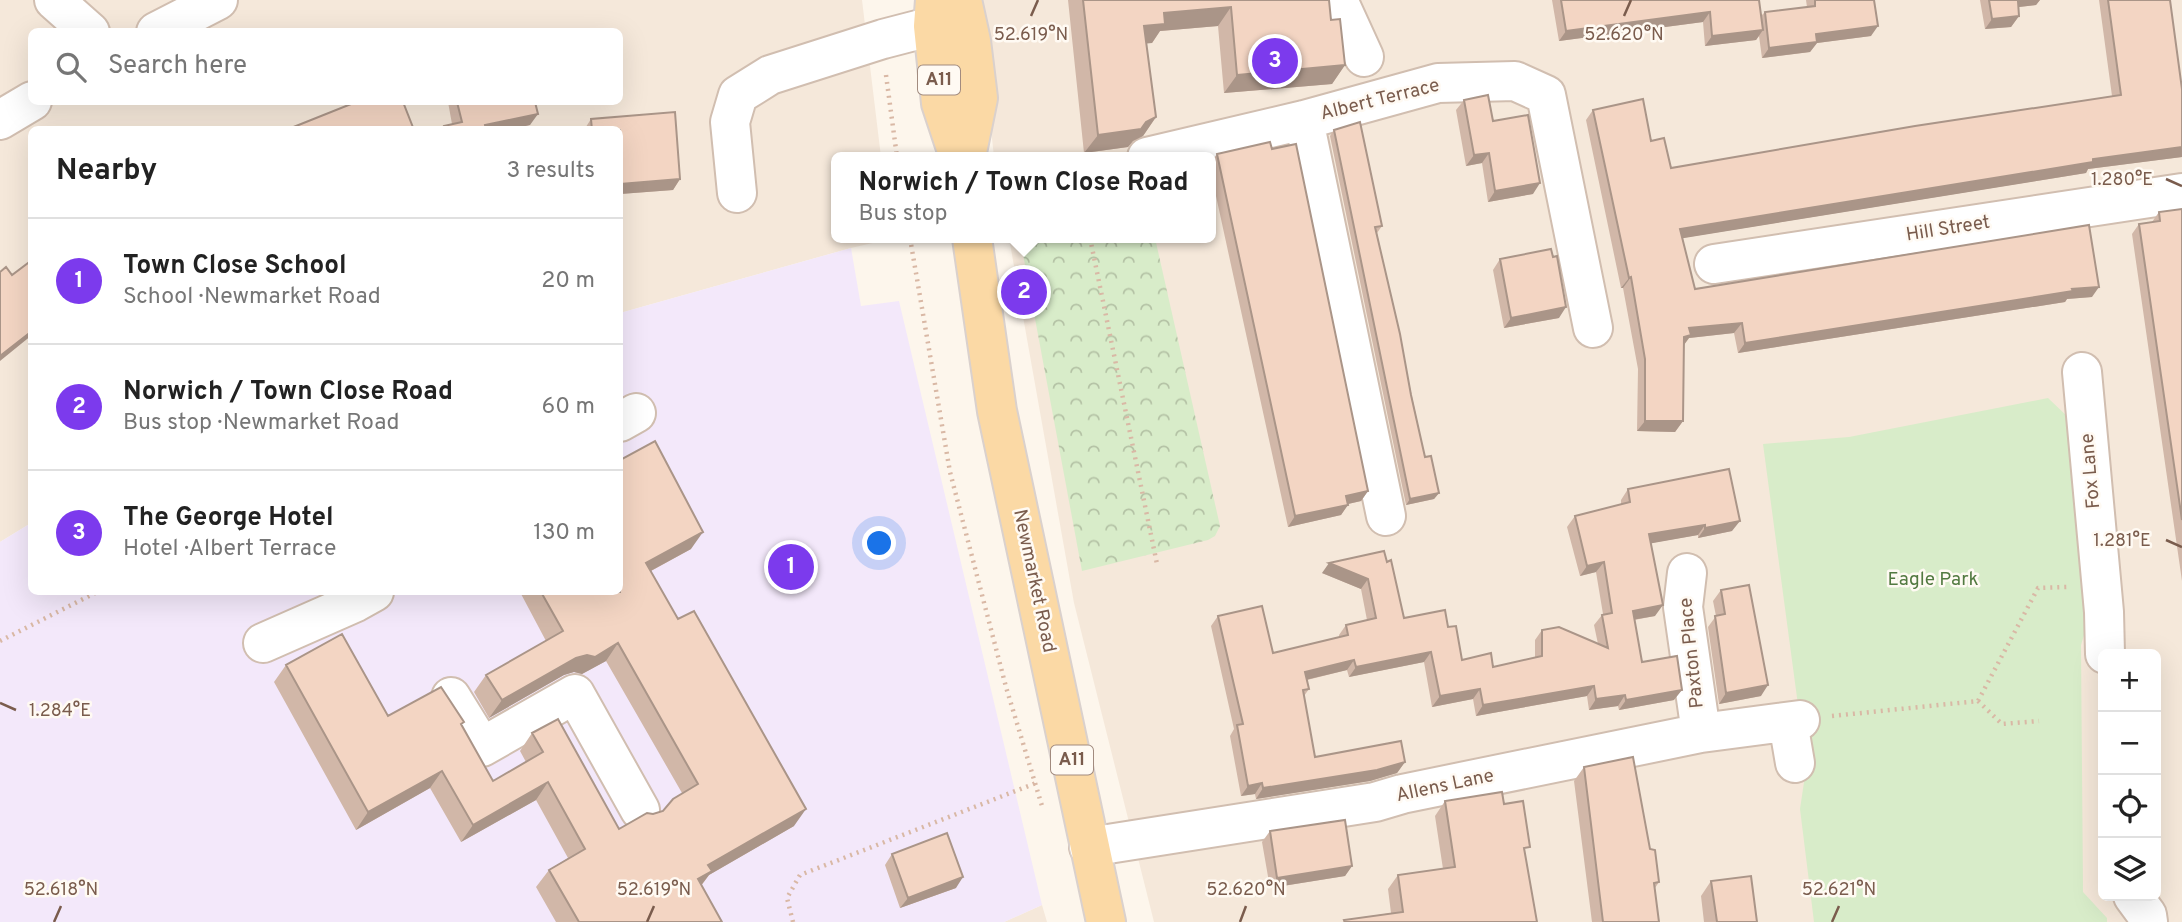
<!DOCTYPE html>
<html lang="en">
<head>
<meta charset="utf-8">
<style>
  body { margin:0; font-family:Overpass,sans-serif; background:#f6f6f6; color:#222 }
  .controls { position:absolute; right:21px; bottom:21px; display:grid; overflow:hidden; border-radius:10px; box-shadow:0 7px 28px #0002 }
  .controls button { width:63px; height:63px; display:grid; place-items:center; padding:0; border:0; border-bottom:2px solid #e0e0e0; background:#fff; color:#222; font:35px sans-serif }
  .you { position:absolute; left:880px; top:544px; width:24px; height:24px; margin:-18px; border:5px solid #fff; border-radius:50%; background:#1a73e8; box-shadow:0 0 0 10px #1a73e833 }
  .badge { display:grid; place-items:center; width:46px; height:46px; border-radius:50%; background:#7c3aed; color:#fff; font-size:23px; font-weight:700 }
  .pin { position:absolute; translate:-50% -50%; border:4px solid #fff; box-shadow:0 2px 7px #0006 }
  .popup { position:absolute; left:831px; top:152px; width:385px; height:91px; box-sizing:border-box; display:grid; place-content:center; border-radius:10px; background:#fff; filter:drop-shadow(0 2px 5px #0005); font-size:23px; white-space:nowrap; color:#767676 }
  .popup b { font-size:26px; color:#222 }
  .popup::after { content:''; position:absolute; left:50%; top:100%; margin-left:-14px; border:14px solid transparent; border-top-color:#fff }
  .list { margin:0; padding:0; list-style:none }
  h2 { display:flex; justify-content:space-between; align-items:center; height:91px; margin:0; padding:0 28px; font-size:30px }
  h2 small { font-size:23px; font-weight:400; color:#767676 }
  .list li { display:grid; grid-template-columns:46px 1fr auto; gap:21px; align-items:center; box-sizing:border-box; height:126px; padding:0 28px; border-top:2px solid #e0e0e0 }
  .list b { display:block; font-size:26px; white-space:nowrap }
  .list p { margin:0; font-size:23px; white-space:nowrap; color:#767676 }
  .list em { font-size:23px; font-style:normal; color:#767676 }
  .icon { flex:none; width:38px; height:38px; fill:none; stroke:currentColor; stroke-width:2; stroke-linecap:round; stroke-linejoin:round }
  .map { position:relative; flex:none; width:2182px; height:922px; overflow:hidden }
  .search { position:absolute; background:#fff; box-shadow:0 7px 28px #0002; left:28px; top:28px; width:595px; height:77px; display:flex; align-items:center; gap:18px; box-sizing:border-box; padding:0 24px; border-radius:10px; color:#767676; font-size:26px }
  .panel { position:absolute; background:#fff; box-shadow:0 7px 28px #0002; left:28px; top:126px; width:595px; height:469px; border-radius:10px }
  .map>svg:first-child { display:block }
</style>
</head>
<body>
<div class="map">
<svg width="2182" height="922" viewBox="0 0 2182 922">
  <defs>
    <pattern id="forest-crowns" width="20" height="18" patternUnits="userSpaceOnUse" patternTransform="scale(1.75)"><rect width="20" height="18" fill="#d8ecc9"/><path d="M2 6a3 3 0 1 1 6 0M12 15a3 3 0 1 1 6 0" fill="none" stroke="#b4c2a5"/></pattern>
  </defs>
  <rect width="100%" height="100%" fill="#fdf6ec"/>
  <path fill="#f5e8da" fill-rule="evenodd" d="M0 0H862L881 157H837V238L890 239 851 248 620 313V130H32L31 523 0 542ZM32 32H620V102H32Z
    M977 0H2182V922H1154L1074 603 1009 238H1211V157H994ZM2103 654H2156V896H2103Z
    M1042 905 1047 922H1004Z"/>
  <path fill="#f3e8fa" d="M851 248 861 306 899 301 1042 905 1004 922H0V542L31 523 32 592H620V313Z"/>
  <path fill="url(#forest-crowns)" d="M1020 238H1155L1220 526 1215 536 1208 540 1082 571Z"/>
  <path fill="#d8ecc9" d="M2048 398 2069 418 2088 622 2081 645 2083 892 2107 918V922H1814L1800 809 1809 749 1800 720 1763 444 1849 437Z"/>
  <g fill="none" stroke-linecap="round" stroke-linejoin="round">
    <g stroke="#d1beb0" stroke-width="42">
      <path id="minor" d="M54 0 90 32
        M1338 0 1364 57
        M156 32 218 0
        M0 120 32 101
        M1304 120 1386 516
        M1147 157 1304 120 1438 83 1515 81 1546 95 1593 328
        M737 193 730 122 738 95 770 75 883 39 933 26
        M1714 264 2182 193
        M2082 372 2104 612 2105 654
        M620 422 636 413
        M1687 573 1683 607 1701 733
        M263 643 356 602 374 592
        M451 697 482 747 575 694 640 810
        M1788 722 1795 763
        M1089 847 1375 802 1402 794 1701 733 1800 720
        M2133 896 2147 915 2148 922"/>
    </g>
    <g stroke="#dad1cd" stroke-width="42">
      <path id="major" d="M935 0 933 26 941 103 959 157
        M962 0 971 41 978 98 966 157
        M972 238 997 411 1106 922"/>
    </g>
    <path stroke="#d9b8a5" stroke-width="4.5" stroke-dasharray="2 5" stroke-linecap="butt" d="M886 75 897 157
      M910 238 950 472 1006 687 1042 806
      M1090 238 1157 564
      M0 641 97 592
      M1978 701 2002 724 2039 721
      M1832 716 1978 701 2038 588 2067 587
      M793 922 787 898 800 875 1036 783"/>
    <use href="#minor" stroke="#fff" stroke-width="38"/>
    <use href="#major" stroke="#fbd9a5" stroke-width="38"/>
  </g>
  <path fill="#d1b7a8" d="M1068 0H1329L1331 20 1345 65 1332 84 1224 93 1218 26 1160 31 1152 43H1146L1156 117 1143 136 1133 141 1128 147 1084 153Z
    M1552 0H1759L1761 16 1765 12 1807 7 1806 0H1874L1871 36 1817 43 1810 52 1762 58 1759 36 1756 40 1705 46 1703 22 1559 41Z
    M1980 0H2040L2036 5 2019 7V16L2011 27 1985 29Z
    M2099 0H2170L2182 89V157L2088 169 2086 173 1682 238 1695 289 2092 297 2067 299 2065 302 1738 353 1734 333 1689 338 1684 345 1683 421 1675 432 1637 431 1638 369 1623 288H1621L1586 120 1593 110 1651 141 1671 168 2112 96Z
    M1464 100 1493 121 1533 194 1488 202 1482 163 1466 166 1456 110Z
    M448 102H535L530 125 507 130H441L444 126 452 124Z
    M675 112 680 179 673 190 620 194V130H584L591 119Z
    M1334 130 1382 226 1377 233 1425 457 1439 493 1434 499 1406 505 1330 136Z
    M1272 149 1368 491 1361 501 1348 504 1341 515 1288 527 1211 173V162L1217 154Z
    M2182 209V581L2132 234 2139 224 2152 222 2159 212Z
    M1500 259 1559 318 1504 328 1493 270Z
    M620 460 691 549 651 571 794 826 709 875 701 886 722 922H556L536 887 549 870 568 858 536 800 461 842 430 788 356 830 274 682 286 665 388 716 462 725 493 781 526 762 520 751 532 733 619 829 653 814 663 811 682 793 606 661 582 674 574 672 564 675 489 718 474 692 486 675 546 641 520 592H620Z
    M1628 489 1732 531 1698 538V535L1651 543 1655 616 1634 620 1642 662 1674 700 1619 710 1618 706 1589 710 1587 696 1476 716 1473 699 1432 707 1424 662 1349 677 1347 670 1307 680 1309 689 1304 696 1315 757 1405 762 1397 773 1370 781 1256 799 1255 794 1241 796 1230 736 1234 729 1211 626 1218 616 1273 653 1339 637V635L1346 625 1367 620 1361 589 1322 573 1387 562 1404 618 1448 627 1462 660 1493 667 1535 658V640L1542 630 1598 644 1594 625 1602 615 1603 614 1596 572 1580 576 1567 527 1575 516 1621 504V500Z
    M1721 590 1761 696 1719 704 1708 627 1716 616 1713 601Z
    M1584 767 1650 849 1659 882 1655 888 1659 922H1592L1574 781Z
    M1445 801 1504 804 1525 854 1537 922H1343L1344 920 1391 913 1388 889 1398 875 1443 869 1435 816Z
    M1270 831 1352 866 1345 876 1270 888 1262 842Z
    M892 854 956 888 900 908 885 865Z
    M1711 881 1757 922H1704L1701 896Z"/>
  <path fill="#aa9588" d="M2021 0H2040L2036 5 2019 7 2016 11 2018 1Z
    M1231 7 1218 26 1160 31 1152 43 1131 45 1144 26 1164 13Z
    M1710 12 1703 22 1559 41 1566 31Z
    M2019 16 2011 27 1985 29 1992 19Z
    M1878 26 1871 36 1817 43 1810 52 1762 58 1769 48 1816 34Z
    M1763 30 1756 40 1705 46 1712 36Z
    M1345 65 1332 84 1224 93 1237 75Z
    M538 114 530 125 507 130H482L485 125Z
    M1156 117 1143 136 1133 141 1128 147 1084 153 1098 135 1146 122Z
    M2182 147V157L2088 169 2086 173 1672 240 1680 229 2093 159Z
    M1489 153 1482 163 1466 166 1474 155Z
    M680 179 673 190 620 194V184Z
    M1540 183 1533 194 1488 202 1495 191Z
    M1631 277 1623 288H1621L1629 278Z
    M2099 287 2092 297 2067 299 2065 302 1738 353 1745 343 2072 289Z
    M1566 307 1559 318 1504 328 1511 318Z
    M1742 323 1734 333 1689 338 1683 346 1677 347 1689 328Z
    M32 331V335L0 361V356Z
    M1645 421H1683L1675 432 1637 431Z
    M1368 491 1361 501 1339 506 1346 496Z
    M1439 493 1434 499 1406 505 1410 499Z
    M1348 505 1341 515 1288 527 1295 516Z
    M1740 521 1732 531 1698 538 1705 528Z
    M1705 525 1698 535 1642 545 1649 534Z
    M703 532 691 549 634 580 646 563Z
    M1604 562 1596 572 1580 576 1587 566Z
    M1329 563 1368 579 1361 589 1322 573Z
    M1663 605 1655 616 1626 621 1633 611Z
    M618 643 606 661 582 674 574 672 564 675 489 718 502 700 576 658Z
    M1431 652 1424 662 1349 677 1356 667Z
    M1354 660 1347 670 1297 682 1305 672Z
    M1768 685 1761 696 1719 704 1726 693Z
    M1594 686 1587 696 1476 716 1483 705Z
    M1480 689 1473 699 1432 707 1440 696Z
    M1682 690 1674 700 1619 710 1626 700Z
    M1625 695 1618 706 1589 710 1596 699Z
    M1405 762 1397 773 1370 781 1256 799 1263 788Z
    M442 771 430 788 356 830 368 812Z
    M548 782 536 800 461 842 473 825Z
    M1262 783 1255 794 1241 796 1248 786Z
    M806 809 794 826 709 875 699 888 685 897 708 865Z
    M1352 866 1345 876 1270 888 1277 878Z
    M963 877 956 888 900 908 908 898Z"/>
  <path fill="#f3d5c3" stroke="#aa9588" stroke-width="2" d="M1083 0H1329L1331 20 1340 19 1345 65 1237 75 1231 7 1164 13 1165 24 1144 26 1156 117 1146 122 1141 129 1098 135Z
    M1561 0H1759L1763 30 1712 36 1710 12 1566 31Z
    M1815 0H1874L1878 26 1816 34 1817 42 1769 48 1765 12 1815 6Z
    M1989 0H2024L2018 1 2019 16 1992 19Z
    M2108 0H2170L2182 89V147L2093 159V162L1680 229 1695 289 2089 225 2099 287 2072 289 2073 291 1745 343 1742 323 1689 328 1691 335 1684 337 1683 421H1645V359L1631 277 1629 278 1593 110 1643 99 1651 141 1664 138 1671 168 1915 126 2121 95Z
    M1488 95 1493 121 1528 115 1540 183 1495 191 1489 153 1474 155 1464 100Z
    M356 102H403L414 130H286Z
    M457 102H535L538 114 485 125 486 130H445L444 126 462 122Z
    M675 112 680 179 620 184V130H592L591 119Z
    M1360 122 1382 226 1375 227 1400 334 1411 395 1425 457 1431 456 1439 493 1410 499 1334 130Z
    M1270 142 1272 149 1296 144 1368 491 1346 496 1348 505 1295 516 1217 154Z
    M2182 209V520L2139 224 2160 221 2159 212Z
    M1551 249 1553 257 1557 256 1566 307 1511 318 1500 259Z
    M32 260V331L0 356V272L6 267 12 275Z
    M655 441 703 532 646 563 678 619 694 611 806 809 708 865 712 871 698 879 722 922H579L549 870 585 849 548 782 473 825 442 771 368 812 286 665 342 634 388 716 441 687 464 722 461 724 493 781 543 752 532 733 558 719 619 829 647 813 653 814 663 811 673 799 698 784 618 643 595 657 587 655 576 658 502 700 486 675 563 631 541 592H620V460Z
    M1729 469 1740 521 1705 528V525L1649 534 1663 605 1633 611 1642 662 1677 656 1682 690 1626 700 1625 695 1596 699 1594 686 1483 705 1480 689 1440 696 1431 652 1356 667 1354 660 1305 672 1309 689 1303 690 1315 757 1401 741 1405 762 1377 770 1263 788 1262 783 1248 786 1237 725 1243 724 1218 616 1262 606 1273 653 1348 635 1346 625 1376 618 1368 579 1329 563 1384 551 1387 562 1391 560 1404 618 1445 610 1448 627 1456 626 1462 660 1491 653 1493 667 1542 656V630L1559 627 1608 648 1602 615 1612 613 1604 562 1587 566 1575 516 1630 502 1628 489Z
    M1749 585 1768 685 1726 693 1715 616 1725 614 1721 590Z
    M1633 757 1650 849 1655 850 1659 882 1654 883 1659 922H1603L1584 767Z
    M1502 792 1504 804 1523 801 1530 847 1524 848 1537 922H1345L1344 920 1403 912 1398 875 1455 867 1445 801Z
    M1345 820 1352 866 1277 878 1270 831Z
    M947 833 963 877 908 898 892 854Z
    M1751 876 1757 922H1717L1711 881Z"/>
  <path fill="none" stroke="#7a5c4d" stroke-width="2.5" d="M1031 16 1038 0M1624 16 1631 0M2166 179 2182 186M2166 540 2182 547M0 703 16 710M54 922 61 906M647 922 654 906M1240 922 1246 906M1832 922 1839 906"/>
  <g text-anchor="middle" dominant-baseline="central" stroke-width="5" stroke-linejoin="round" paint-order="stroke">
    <g fill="#fffaf3" stroke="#a28b7f" stroke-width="2">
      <rect x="918" y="65.5" width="42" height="29" rx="5"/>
      <rect x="1051" y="745.5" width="42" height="29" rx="5"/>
    </g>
    <g font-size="18" font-weight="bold" fill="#7a5c4d">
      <text x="939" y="80">A11</text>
      <text x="1072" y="760">A11</text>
    </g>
    <g font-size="19" fill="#7a5c4d" stroke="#fffaf3">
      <text transform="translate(1380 100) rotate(-14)">Albert Terrace</text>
      <text transform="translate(1948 229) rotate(-9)">Hill Street</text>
      <text transform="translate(2091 471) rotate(-95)">Fox Lane</text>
      <text transform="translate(1034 581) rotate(78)">Newmarket Road</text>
      <text transform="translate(1692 653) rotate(-96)">Paxton Place</text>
      <text transform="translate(1445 786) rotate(-12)">Allens Lane</text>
    </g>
    <g font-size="19" fill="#537a41" stroke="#fffaf3">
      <text x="1933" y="580">Eagle Park</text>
    </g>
  </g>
  <g font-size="18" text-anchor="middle" fill="#7a5c4d" stroke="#fffaf3" stroke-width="5" stroke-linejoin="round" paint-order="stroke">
    <text x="1031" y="40">52.619°N</text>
    <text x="1624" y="40">52.620°N</text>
    <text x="2122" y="185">1.280°E</text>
    <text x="2122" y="546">1.281°E</text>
    <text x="60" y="716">1.284°E</text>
    <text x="61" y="895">52.618°N</text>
    <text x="654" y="895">52.619°N</text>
    <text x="1246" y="895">52.620°N</text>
    <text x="1839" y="895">52.621°N</text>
  </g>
</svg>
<div class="controls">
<button>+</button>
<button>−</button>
<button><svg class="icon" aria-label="locate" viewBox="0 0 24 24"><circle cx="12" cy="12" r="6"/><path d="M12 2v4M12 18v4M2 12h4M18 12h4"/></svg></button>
<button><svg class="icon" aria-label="layers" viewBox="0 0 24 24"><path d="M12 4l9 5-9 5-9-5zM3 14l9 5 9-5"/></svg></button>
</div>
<div class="you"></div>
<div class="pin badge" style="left:791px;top:567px">1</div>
<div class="pin badge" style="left:1024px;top:292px">2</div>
<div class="popup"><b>Norwich / Town Close Road</b>Bus stop</div>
<div class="pin badge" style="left:1275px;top:61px">3</div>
<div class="search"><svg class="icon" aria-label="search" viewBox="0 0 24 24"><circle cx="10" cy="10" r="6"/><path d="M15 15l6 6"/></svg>Search here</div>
<section class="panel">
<h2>Nearby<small>3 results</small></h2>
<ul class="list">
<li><span class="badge">1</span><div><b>Town Close School</b><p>School · Newmarket Road</p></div><em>20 m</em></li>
<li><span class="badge">2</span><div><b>Norwich / Town Close Road</b><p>Bus stop · Newmarket Road</p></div><em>60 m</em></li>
<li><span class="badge">3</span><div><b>The George Hotel</b><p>Hotel · Albert Terrace</p></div><em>130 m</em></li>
</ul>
</section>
</div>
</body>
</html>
